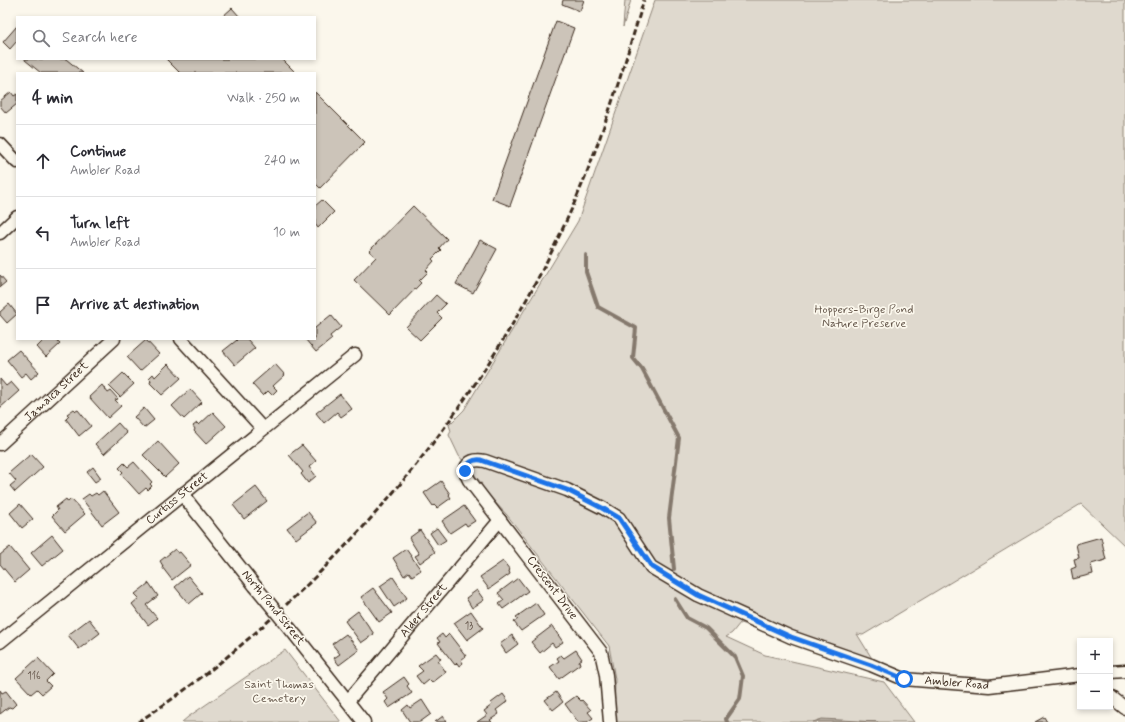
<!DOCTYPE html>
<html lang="en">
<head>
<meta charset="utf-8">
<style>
  body { margin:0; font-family:Mynerve,sans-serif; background:#f2f2f3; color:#2b2b33 }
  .controls { position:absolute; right:12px; bottom:12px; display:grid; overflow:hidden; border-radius:0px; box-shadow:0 2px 6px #0003 }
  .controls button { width:36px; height:36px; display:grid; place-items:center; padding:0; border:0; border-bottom:1px solid #e1e1e2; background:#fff; color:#2b2b33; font:20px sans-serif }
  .stop { position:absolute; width:12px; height:12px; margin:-9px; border:3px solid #1a73e8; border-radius:50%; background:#fff }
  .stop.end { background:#1a73e8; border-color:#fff; box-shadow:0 1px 4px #0008 }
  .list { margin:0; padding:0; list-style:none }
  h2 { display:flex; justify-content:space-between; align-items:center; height:52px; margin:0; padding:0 16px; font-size:17px }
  h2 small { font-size:13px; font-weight:400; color:#7c7c81 }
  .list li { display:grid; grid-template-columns:26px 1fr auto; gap:12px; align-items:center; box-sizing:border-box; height:72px; padding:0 16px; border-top:1px solid #e1e1e2 }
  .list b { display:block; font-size:15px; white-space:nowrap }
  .list p { margin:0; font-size:13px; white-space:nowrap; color:#7c7c81 }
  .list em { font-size:13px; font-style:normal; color:#7c7c81 }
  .icon { flex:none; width:22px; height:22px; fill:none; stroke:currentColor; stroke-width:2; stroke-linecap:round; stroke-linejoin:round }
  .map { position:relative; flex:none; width:1125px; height:722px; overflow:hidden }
  .search { position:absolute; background:#fff; box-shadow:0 2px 6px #0003; left:16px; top:16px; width:300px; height:44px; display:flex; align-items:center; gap:10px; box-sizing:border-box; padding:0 14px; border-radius:0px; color:#7c7c81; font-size:15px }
  .panel { position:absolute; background:#fff; box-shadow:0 2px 6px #0003; left:16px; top:72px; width:300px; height:268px; border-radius:0px }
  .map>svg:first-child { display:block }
</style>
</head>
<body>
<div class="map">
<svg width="1125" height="722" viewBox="0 0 1125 722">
  <rect width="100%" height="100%" fill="#fbf7ec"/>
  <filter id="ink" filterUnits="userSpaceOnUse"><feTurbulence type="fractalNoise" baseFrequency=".025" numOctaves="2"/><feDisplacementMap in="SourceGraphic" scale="8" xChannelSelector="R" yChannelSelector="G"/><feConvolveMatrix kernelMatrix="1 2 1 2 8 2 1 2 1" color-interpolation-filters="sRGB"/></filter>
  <g filter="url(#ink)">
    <path fill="#dfd9ce" stroke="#8d8276" d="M625 0H631L623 27Z
      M655 0H1125V546L1081 504 863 635 857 634 876 665 740 623 732 633 726 637 765 655 884 682 914 722H614L615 679 609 646 507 515 475 481 482 484 459 456 449 435 451 431 449 425 464 410 578 221Z
      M285 650 341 722H182L188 717Z"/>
    <path fill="#b6aea2" stroke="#85796d" d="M822 719 878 722H813Z"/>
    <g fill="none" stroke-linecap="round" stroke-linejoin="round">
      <path stroke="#85796d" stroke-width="4" d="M586 255V272L598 307 636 328 633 358 642 369 679 438 669 518 674 569
        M675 599 687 618 706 628 735 657 743 676 740 699 726 719 727 722"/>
    </g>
    <path fill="#ccc4b9" stroke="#3b2a1e" d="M563 0H584L580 11 562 4Z
      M232 8 240 17H222Z
      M556 21 574 28 510 206 492 199Z
      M17 26V41L10 49 3 42Z
      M25 59H66L83 73H41L25 60Z
      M166 59H282L296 73H180Z
      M11 92 14 96 17 94V104L6 113 0 106V101Z
      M315 92 365 142 320 188 315 183Z
      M322 200 334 212 318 228 315 224V206Z
      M413 206 447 239 439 248 441 250 432 259 434 261 426 270 428 272 419 281 421 283 390 315 354 280 376 257 369 251Z
      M480 240 497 249 473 293 456 284Z
      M0 275 6 282 0 287Z
      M436 295 446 304 437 313 442 318 420 340 406 327Z
      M9 304 17 314 7 323 0 315V312Z
      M331 315 341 327 330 336 332 339 316 352 305 339H315V328Z
      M45 339H55L60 344 46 357 37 347Z
      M236 339H247L255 348 235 365 223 351 237 340Z
      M146 340 159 354 140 371 127 357Z
      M19 350 39 372 31 379 26 373 21 377 7 360Z
      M168 364 181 378 162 395 150 383 151 380 149 378 153 374 155 377Z
      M275 364 285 375 273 386 277 390 272 395 268 391 263 396 252 384Z
      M123 373 134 384 120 397 109 386Z
      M0 379 6 386 11 382 19 391 0 408Z
      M102 385 108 393 111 391 118 399 115 400 121 406 108 418 89 397Z
      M190 389 202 402 184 419 172 406Z
      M340 394 352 409 341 417 337 412 324 423 316 413Z
      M144 408 154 420 144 428 134 417Z
      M74 409 76 411 78 410 91 426 79 436 66 419 69 416 67 414Z
      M213 412 226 426 206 444 194 431 195 429 193 426 197 423 199 425Z
      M118 423 127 433 104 454 95 444Z
      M158 441 179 464 165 477 143 455Z
      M302 445 316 461 309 467 316 476 308 483 301 474 303 472 289 455Z
      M31 454 43 467 15 492 10 486 16 481 9 473Z
      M134 462 152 482 150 484 152 486 148 490 146 488 139 494 121 474 123 472 119 468 124 463 128 467Z
      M93 467 101 478 95 482 87 472Z
      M441 481 450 494 449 495 451 498 437 508 434 505 433 506 424 493Z
      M256 487 267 501 244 519 233 505Z
      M103 491 119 512 102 525 82 499 89 494 91 496 96 493 98 495Z
      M66 499 68 502 71 499 85 514 65 531 52 516 58 510 56 507Z
      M20 504 33 519 22 528 10 513Z
      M464 506 475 521 467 526 465 523 450 533 442 521Z
      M308 512 317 523 296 539 287 528Z
      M437 528 446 540 438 545 430 533Z
      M420 530 435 552 420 563 415 556 419 554 409 538Z
      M52 535 63 549 42 566 31 553Z
      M1101 537 1106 560 1091 564 1093 574 1073 579 1071 569 1076 567 1074 559 1079 558 1076 544Z
      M10 547 29 570 15 582 0 564V555Z
      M175 549 178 553 180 552 191 565 172 580 162 567 163 566 160 561Z
      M406 549 421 570 412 576 409 572 404 576 393 558Z
      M503 561 510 570 509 571 510 574 489 589 480 577Z
      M188 576 202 593 189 604 175 587Z
      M393 577 407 598 394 607 380 586Z
      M518 578 528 591 503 609 499 604 504 600 498 593Z
      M149 583 158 596 146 605 157 618 148 625 132 604 139 598 135 594Z
      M373 588 392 613 379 622 361 597Z
      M477 590 484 600 472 608 466 598Z
      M536 603 544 615 521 631 514 622 518 619 516 617Z
      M358 611 374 634 361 643 345 621Z
      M471 611 483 628 467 640 454 623Z
      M89 619 100 633 79 649 68 635Z
      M552 626 563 642 555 647 552 643 540 653 531 642Z
      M346 634 359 650 339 665 334 658 340 654 332 644Z
      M442 634 445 638 449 634 466 656 461 660 463 663 459 666 457 663 455 665 438 643 440 642 437 638Z
      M512 635 518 644 506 653 500 644Z
      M576 650 582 659 579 661 580 664 559 679 550 667 559 661 557 658 561 655 564 658Z
      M436 653 441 659 438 661 446 672 432 683 429 680 423 685 416 676 423 671 418 666Z
      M38 658 53 674 46 681 51 686 42 694 37 689 31 694 16 678Z
      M404 677 409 684 407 686 412 693 389 708 385 702 388 699 383 692Z
      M0 690 2 693 6 691 16 704 12 708 9 707 0 714Z
      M556 692 563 702 553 710 545 700Z
      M503 694 508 701 496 710 499 714 490 720 492 722H477L487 715 484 711 492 705 491 703Z
      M576 696 581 701 582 700 591 710 588 712 593 718 587 722H578L565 704Z
      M422 700 431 714 420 722H410L402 710 408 705 410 708Z
      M443 716 447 722H435Z
      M1044 717 1047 722H1035Z"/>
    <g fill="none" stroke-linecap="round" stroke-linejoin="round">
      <g stroke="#3b2a1e" stroke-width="15">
        <g id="minor">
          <path d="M0 144 17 162"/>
          <path d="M0 233 17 217"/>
          <path d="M181 339 263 429"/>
          <path id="s1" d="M0 444 114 339"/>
          <path d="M182 494 255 586"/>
          <path d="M296 636 364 722"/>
          <path id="s2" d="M0 642 355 355"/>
          <path d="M1110 672 1125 671"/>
          <path d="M1110 696 1125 708"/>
          <path id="s3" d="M348 701 500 520"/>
          <path id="s4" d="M610 722 606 675 601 652 469 480C461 466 470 458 485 461L567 490 603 508 619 518 651 567 698 595 791 637 871 665 904 679 989 686 1080 675"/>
        </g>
      </g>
      <use href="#minor" stroke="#fbf7ec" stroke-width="12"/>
      <path stroke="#3b2a1e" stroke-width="3" stroke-dasharray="6 3" stroke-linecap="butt" d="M138 722C202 681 259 632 313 579 422 472 511 346 573 206 602 139 623 69 644 0"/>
      <g stroke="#3b2a1e" stroke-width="15" stroke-linecap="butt">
        <path id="minor-bridge" d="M255 586 296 636"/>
      </g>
      <use href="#minor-bridge" stroke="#fbf7ec" stroke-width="12"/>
    </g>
  </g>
  <g fill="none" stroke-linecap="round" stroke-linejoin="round" filter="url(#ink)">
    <path stroke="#1a73e8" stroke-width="5" d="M465 471C467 463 473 459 481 460L567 490 602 508 619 518 652 567 698 595 791 637 871 665 904 679"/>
  </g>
  <g text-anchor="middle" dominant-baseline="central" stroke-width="3.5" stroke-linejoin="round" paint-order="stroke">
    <g font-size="10" fill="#5f5045">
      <text x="469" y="626">13</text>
      <text x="34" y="676">116</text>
    </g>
    <g font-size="12" fill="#64564a" stroke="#fbf7ec">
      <text x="864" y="310">Hoppers-Birge Pond<tspan x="864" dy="14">Nature Preserve</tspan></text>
      <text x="279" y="685">Saint Thomas<tspan x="279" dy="14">Cemetery</tspan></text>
    </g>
    <g font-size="12" fill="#3b2a1e" stroke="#fbf7ec">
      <text stroke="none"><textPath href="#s1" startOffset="77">Jamaica Street</textPath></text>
      <text stroke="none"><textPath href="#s2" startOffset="228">Curtiss Street</textPath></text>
      <text transform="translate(552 588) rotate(53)">Crescent Drive</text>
      <text transform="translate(273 608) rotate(51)">North Pond Street</text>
      <text stroke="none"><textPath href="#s3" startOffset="118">Alder Street</textPath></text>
      <text stroke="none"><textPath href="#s4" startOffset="857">Ambler Road</textPath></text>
    </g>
  </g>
</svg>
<div class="controls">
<button>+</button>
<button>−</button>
</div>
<div class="stop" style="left:904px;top:679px"></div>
<div class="stop end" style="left:465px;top:471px"></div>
<div class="search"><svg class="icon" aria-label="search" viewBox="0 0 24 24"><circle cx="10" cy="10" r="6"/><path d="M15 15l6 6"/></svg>Search here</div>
<section class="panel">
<h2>4 min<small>Walk · 250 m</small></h2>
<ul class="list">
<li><svg class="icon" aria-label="ahead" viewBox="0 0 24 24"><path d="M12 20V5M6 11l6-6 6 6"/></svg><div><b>Continue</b><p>Ambler Road</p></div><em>240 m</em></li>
<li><svg class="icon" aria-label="left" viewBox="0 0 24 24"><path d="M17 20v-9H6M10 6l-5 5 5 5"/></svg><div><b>Turn left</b><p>Ambler Road</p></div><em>10 m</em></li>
<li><svg class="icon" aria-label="arrive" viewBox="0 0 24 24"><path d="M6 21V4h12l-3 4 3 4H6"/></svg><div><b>Arrive at destination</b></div></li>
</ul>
</section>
</div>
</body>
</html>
